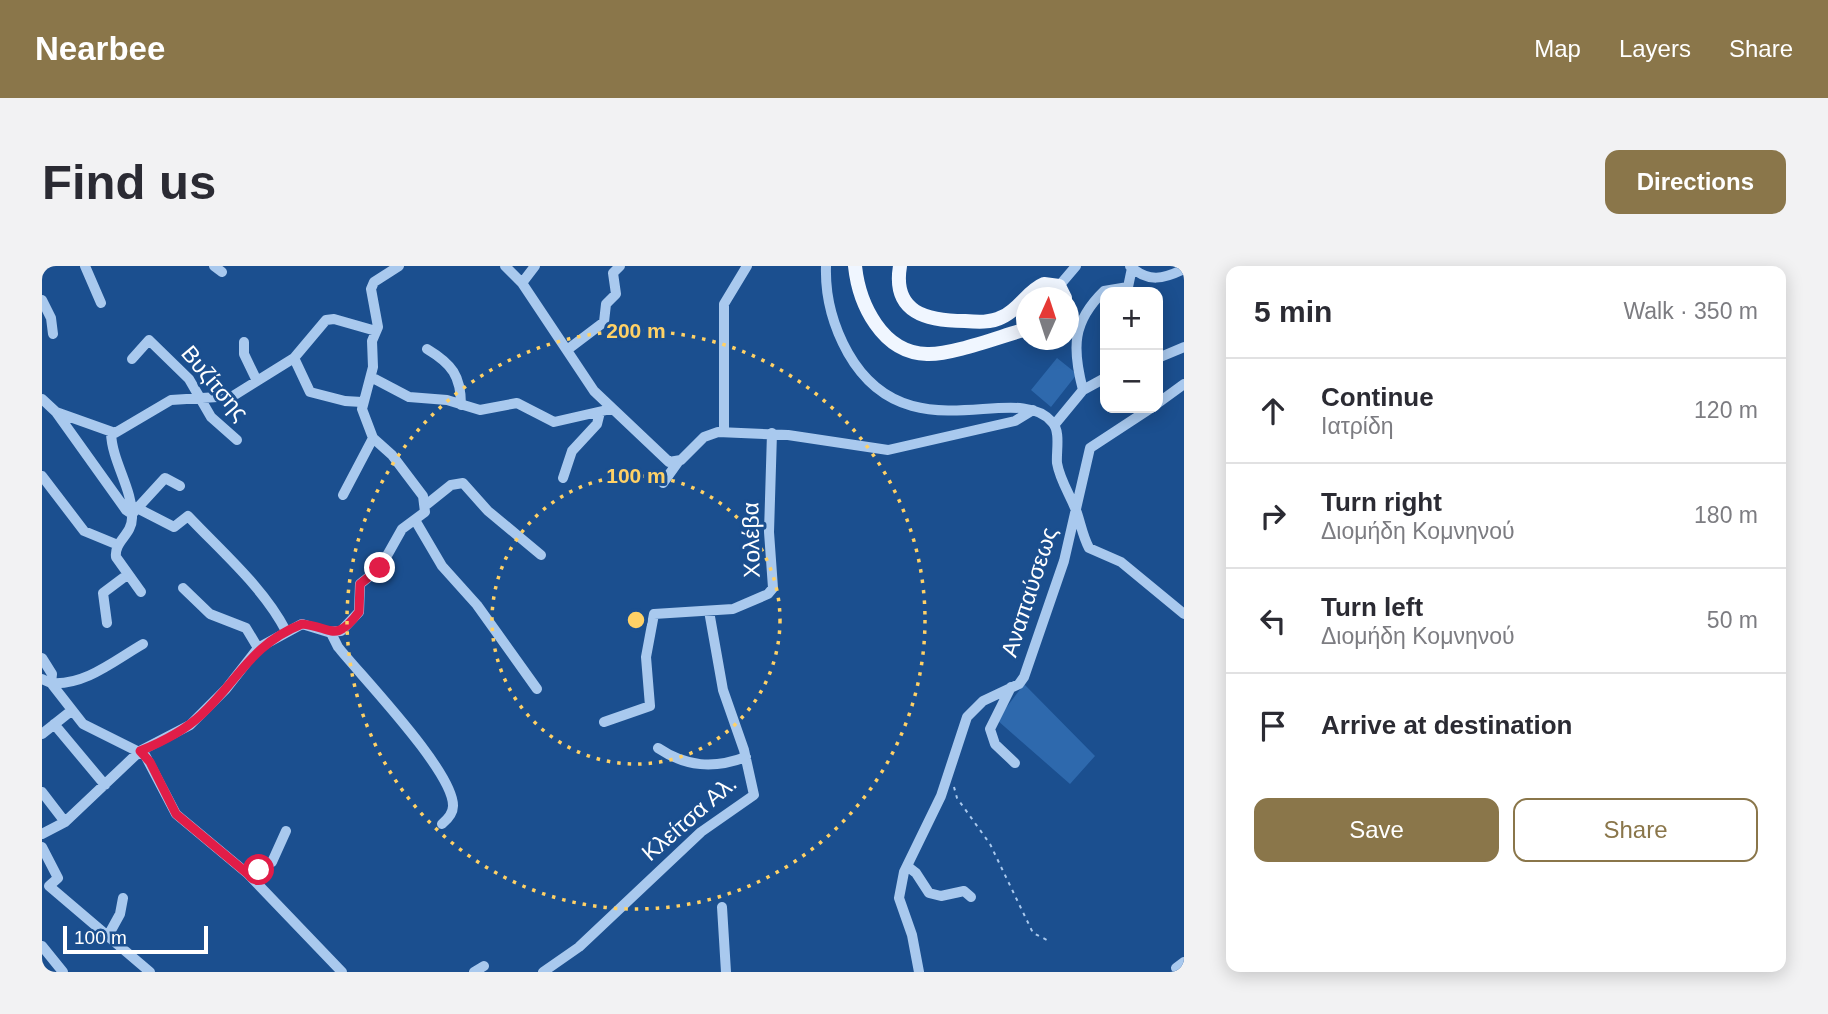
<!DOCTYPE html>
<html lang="en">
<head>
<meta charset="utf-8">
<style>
  body { margin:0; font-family:Helvetica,sans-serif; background:#f2f2f3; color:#2b2b33 }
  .controls { position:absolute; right:21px; top:21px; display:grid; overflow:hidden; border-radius:14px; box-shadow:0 4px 18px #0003 }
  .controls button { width:63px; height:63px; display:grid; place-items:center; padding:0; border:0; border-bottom:2px solid #e1e1e2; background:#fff; color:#2b2b33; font:35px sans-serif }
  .compass { position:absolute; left:974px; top:21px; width:63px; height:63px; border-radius:50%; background:#fff; box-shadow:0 4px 18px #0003; rotate:3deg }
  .scale { position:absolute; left:21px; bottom:18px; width:145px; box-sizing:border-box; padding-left:7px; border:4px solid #fff; border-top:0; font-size:19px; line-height:24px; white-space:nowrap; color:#fff; -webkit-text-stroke:5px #1b4f8f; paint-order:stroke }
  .stop { position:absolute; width:21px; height:21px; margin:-16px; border:5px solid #e11d48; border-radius:50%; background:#fff }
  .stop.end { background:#e11d48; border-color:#fff; box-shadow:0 2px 7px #0008 }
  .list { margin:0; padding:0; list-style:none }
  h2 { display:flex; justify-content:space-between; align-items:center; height:91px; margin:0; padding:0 28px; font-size:30px }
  h2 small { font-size:23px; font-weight:400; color:#7c7c81 }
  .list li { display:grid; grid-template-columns:46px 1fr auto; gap:21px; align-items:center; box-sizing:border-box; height:105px; padding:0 28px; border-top:2px solid #e1e1e2 }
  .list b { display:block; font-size:26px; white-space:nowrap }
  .list p { margin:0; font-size:23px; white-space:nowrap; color:#7c7c81 }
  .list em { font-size:23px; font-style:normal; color:#7c7c81 }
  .actions { display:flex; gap:14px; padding:21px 28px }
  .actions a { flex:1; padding:16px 0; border:2px solid #8a764a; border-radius:14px; text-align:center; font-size:24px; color:#8a764a }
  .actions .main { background:#8a764a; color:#fff }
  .icon { flex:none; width:38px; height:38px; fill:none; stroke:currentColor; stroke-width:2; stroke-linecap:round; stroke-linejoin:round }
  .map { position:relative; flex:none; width:1142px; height:706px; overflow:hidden; border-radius:14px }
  header { display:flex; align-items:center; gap:42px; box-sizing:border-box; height:98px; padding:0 35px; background:#8a764a; color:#fff }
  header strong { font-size:33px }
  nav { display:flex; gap:38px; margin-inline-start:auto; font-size:24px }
  .intro { display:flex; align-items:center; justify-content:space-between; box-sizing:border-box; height:168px; padding:0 42px }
  h1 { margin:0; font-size:49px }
  .button { padding:18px 32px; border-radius:14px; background:#8a764a; color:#fff; font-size:24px; font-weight:700 }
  main { display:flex; gap:42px; padding:0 42px }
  aside { flex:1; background:#fff; border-radius:14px; box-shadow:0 4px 18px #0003 }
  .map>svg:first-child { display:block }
</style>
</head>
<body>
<header>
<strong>Nearbee</strong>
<nav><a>Map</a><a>Layers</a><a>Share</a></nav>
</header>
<div class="intro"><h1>Find us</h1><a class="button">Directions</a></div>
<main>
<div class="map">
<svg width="1142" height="706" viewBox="0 0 1142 706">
  <rect width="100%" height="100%" fill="#1b4f8f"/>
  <path fill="#2e69ad" d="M1015 92 1035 108 1009 141 989 124Z
    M982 418 1053 490 1028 518 955 454Z"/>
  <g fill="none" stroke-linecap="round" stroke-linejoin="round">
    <path stroke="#a9c9ee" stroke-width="2" stroke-dasharray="3.5 5" stroke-linecap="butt" d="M912 521 915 532 948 578 991 667 1005 674"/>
    <path stroke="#a9c9ee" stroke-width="10" d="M43 0 59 37
      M172 0 180 6
      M463 0 480 17 552 125 627 196 639 194 662 171 676 166 746 169 846 184 973 155 991 144
      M784 0C783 31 791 60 806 87 865 191 974 113 1010 156 1019 165 1014 186 1015 197 1018 215 1029 230 1035 247 1039 259 1041 271 1047 282L1079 296 1142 348
      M1088 0C1106 17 1122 13 1142 3
      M480 17 493 0
      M1017 20 1034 0
      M0 34 9 52 11 68
      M202 76V88L215 115
      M385 83C410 98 419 110 419 139
      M525 84 562 56 564 38 574 28 571 7 578 0
      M252 92 284 54 292 53 334 65
      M1116 92 1142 81
      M90 93 107 74 147 113 169 151 195 174
      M329 111 367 131 405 134 438 144 475 137 512 156 569 143
      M1041 124C1030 82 1030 56 1062 25L1086 21 1090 2
      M0 133 14 146 73 167 129 134 191 130 252 92 268 126 303 135 320 136
      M1116 137 1142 118
      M14 146 84 244 90 248 123 212 138 220
      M1013 158 1041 124 1063 112
      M682 166V38L705 0
      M69 167C70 196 91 223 90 252 90 269 72 275 74 291L99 326
      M0 210 42 265 76 279
      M521 212 530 185 555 158 558 146
      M621 217 636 196
      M301 229 331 172
      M384 239 409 219 421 217 446 245 499 289
      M95 242 132 261 146 250C180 286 222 322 244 365
      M373 254 400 300 435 339 495 423
      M141 322 168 348 204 362 216 382
      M65 357 61 327 85 309
      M289 367 296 381C320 411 412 506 411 540 411 547 406 553 400 558
      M0 392 10 408 9 417C43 420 73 394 101 378
      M0 413 9 417 41 458 103 489 134 548 206 608 300 706
      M969 421 948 463 953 478 973 497
      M562 456 608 440 604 391 612 348 691 343 726 328 731 322 727 266 730 167
      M12 458 63 519
      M0 468 29 445
      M616 482C644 501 672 503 704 491
      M0 526 23 556
      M0 568 23 556 98 485 148 459 184 423 216 382 260 358 286 366 299 365 317 346 318 318 338 302 360 263 383 246 381 230 350 189 331 172 320 143 331 101 330 75 336 61 329 23 332 16 357 0
      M0 581 16 612 7 620 108 706
      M865 600 874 607 887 627 899 630 922 625 929 631
      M206 608 230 596 244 565
      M680 641 684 706
      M67 668 78 648 81 632
      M0 680 21 706
      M1134 702 1142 696
      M432 706 442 700
      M501 706 537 681 659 566 712 529 702 484 681 424 667 345
      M877 706 870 669 857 632 862 606 899 530 925 451 941 435 977 418 982 411 1022 295 1048 182 1109 142"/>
    <path stroke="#f0f6ff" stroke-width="14" d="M813 0C817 38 840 87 885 88 910 89 959 70 985 63
      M858 0C850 47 885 55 923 55 935 56 949 57 960 51 977 44 985 25 1002 18L1017 20 1023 32"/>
  </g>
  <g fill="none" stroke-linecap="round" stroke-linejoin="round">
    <path stroke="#e11d48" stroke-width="9" d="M217 604 206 608 134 548 108 496 98 485C120 476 142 465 159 449 197 414 208 379 260 358 290 361 293 378 317 346L318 318 338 302"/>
  </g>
  <g fill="none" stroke="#ffd166" stroke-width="3.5" stroke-dasharray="3.5 7">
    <circle cx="594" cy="354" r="144"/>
    <circle cx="594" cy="354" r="289"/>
  </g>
  <g text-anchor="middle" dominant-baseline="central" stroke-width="6" stroke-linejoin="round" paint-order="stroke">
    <g font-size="23" fill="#fff" stroke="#1b4f8f">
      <text transform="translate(173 117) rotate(50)">Βυζίτσης</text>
      <text transform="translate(709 274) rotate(-91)">Χολέβα</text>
      <text transform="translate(987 326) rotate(-72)">Αναπαύσεως</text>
      <text transform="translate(647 552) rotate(-41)">Κλείτσα Αλ.</text>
    </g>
  </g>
  <circle cx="594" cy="354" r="10" fill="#ffd166" stroke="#1b4f8f" stroke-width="3.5"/>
  <g font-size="21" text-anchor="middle" font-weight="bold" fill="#ffd166" stroke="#1b4f8f" stroke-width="6" stroke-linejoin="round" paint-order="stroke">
    <text x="594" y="72">200 m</text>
    <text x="594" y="217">100 m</text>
  </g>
</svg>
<div class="controls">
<button>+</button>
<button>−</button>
</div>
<svg class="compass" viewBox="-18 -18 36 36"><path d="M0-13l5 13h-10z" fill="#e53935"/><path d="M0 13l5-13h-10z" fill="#7c7c81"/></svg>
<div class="scale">100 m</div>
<div class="stop" style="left:217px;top:604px"></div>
<div class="stop end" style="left:338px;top:302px"></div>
</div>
<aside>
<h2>5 min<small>Walk · 350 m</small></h2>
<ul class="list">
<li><svg class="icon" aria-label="ahead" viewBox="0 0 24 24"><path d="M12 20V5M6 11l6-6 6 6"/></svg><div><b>Continue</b><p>Ιατρίδη</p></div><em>120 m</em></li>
<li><svg class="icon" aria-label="right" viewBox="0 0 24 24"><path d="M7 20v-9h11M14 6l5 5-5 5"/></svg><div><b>Turn right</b><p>Διομήδη Κομνηνού</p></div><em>180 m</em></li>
<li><svg class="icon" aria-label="left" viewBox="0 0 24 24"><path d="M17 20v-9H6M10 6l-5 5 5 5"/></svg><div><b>Turn left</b><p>Διομήδη Κομνηνού</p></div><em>50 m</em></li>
<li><svg class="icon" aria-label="arrive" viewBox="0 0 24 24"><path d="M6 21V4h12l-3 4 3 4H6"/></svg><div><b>Arrive at destination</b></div></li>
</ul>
<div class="actions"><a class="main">Save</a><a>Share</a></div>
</aside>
</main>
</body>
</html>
